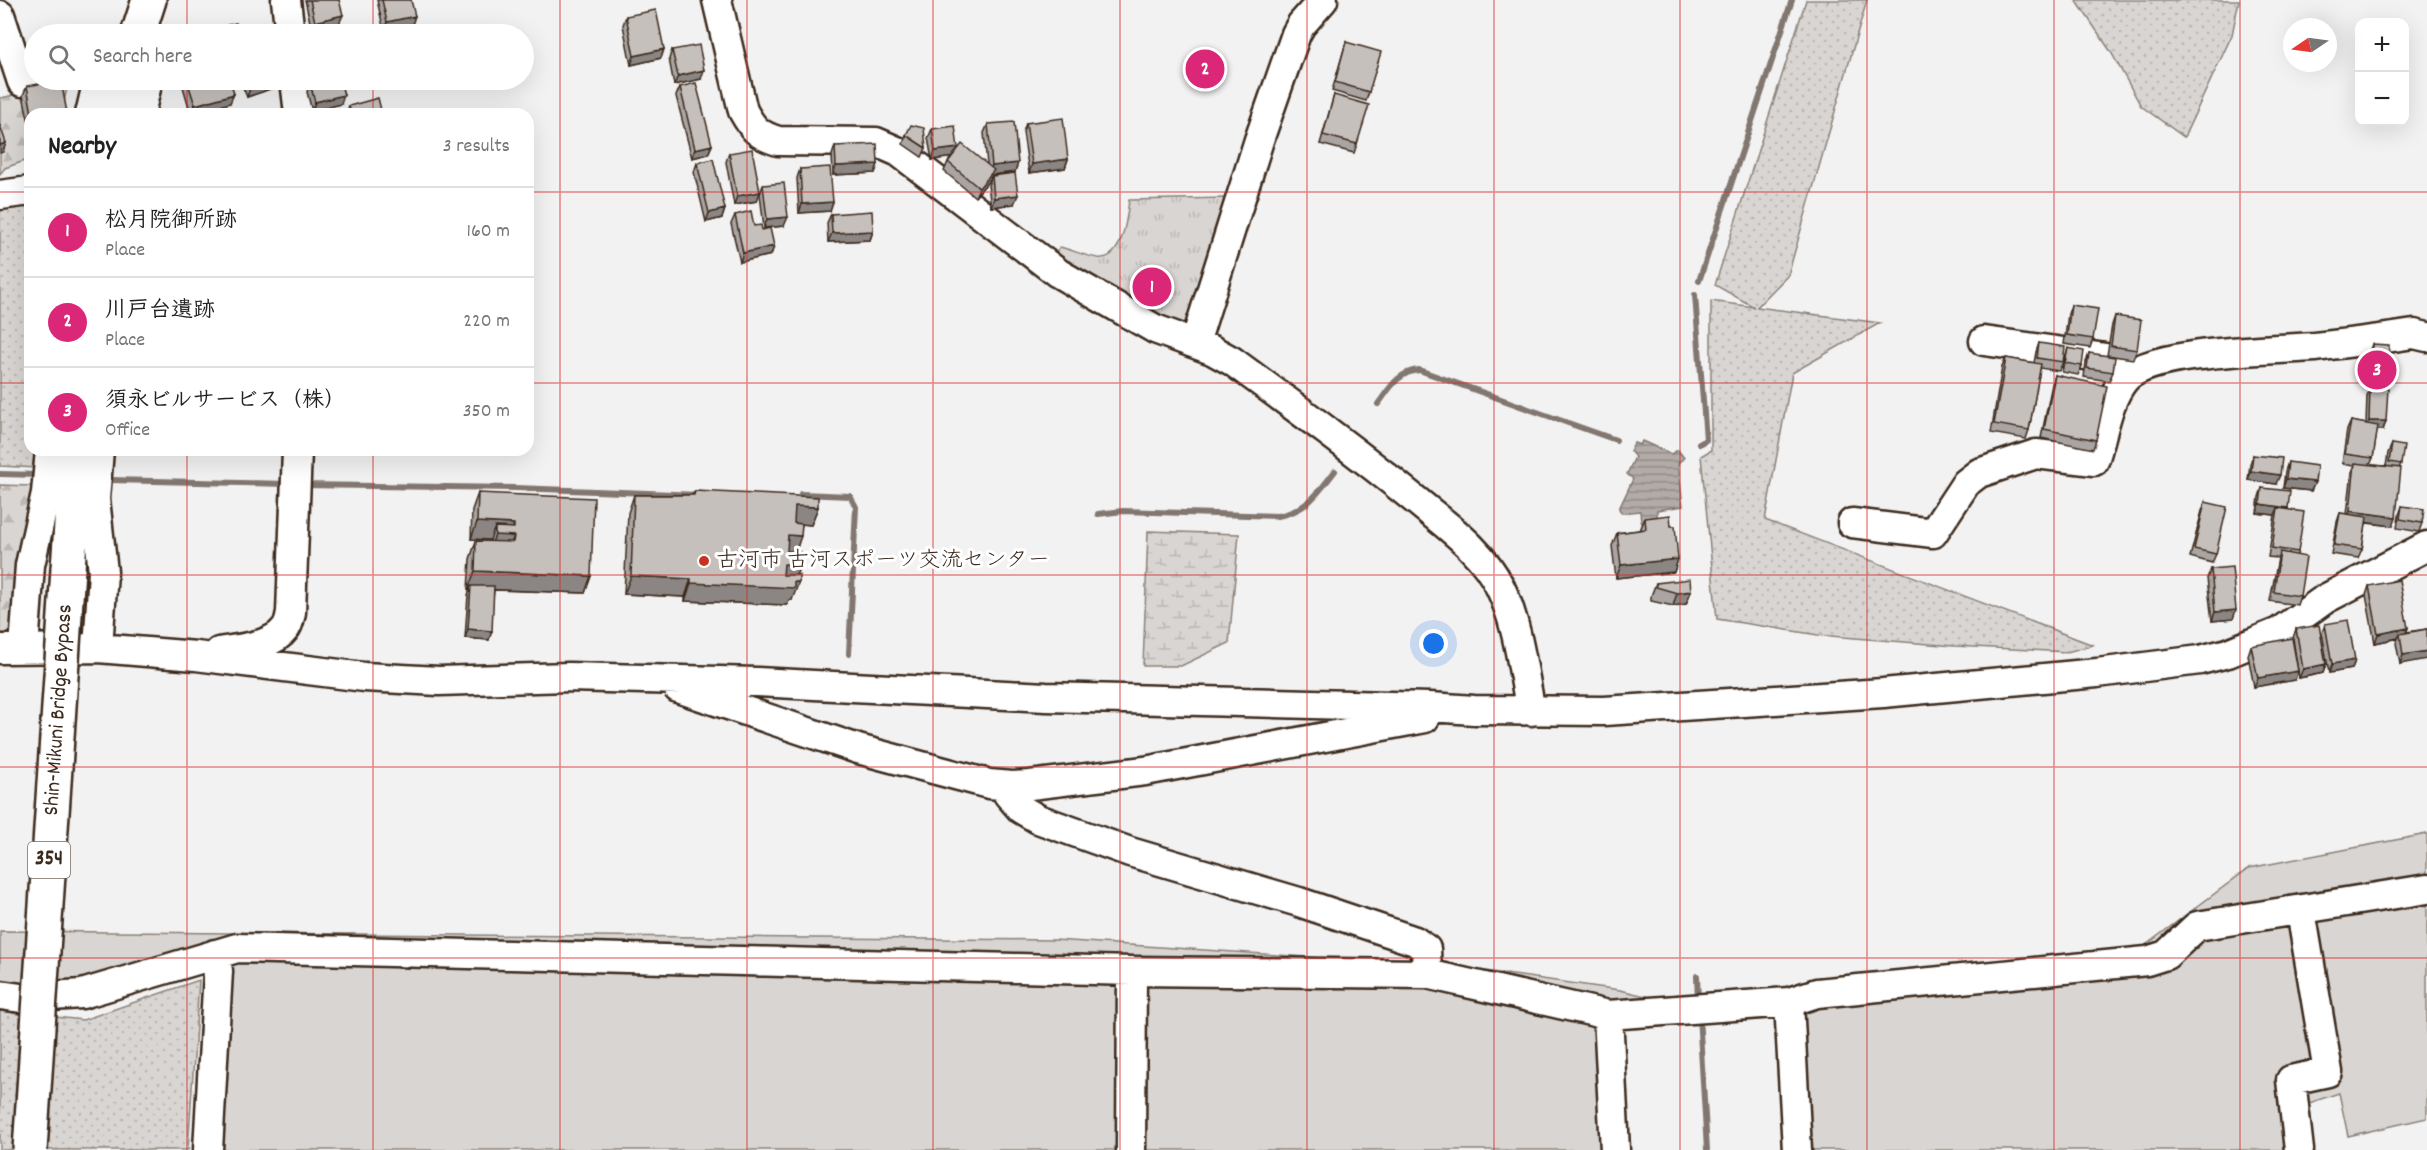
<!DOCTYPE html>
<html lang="en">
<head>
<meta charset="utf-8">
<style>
  body { margin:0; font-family:Dekko,"Klee One",sans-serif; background:#f2f2f2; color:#222 }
  .controls { position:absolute; right:18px; top:18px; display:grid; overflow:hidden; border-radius:12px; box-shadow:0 6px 24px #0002 }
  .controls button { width:54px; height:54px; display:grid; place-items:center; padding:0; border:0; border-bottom:2px solid #e0e0e0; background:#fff; color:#222; font:30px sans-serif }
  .compass { position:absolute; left:2283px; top:18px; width:54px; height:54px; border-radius:50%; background:#fff; box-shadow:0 6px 24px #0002; rotate:257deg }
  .you { position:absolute; left:1434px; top:644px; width:21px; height:21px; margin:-15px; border:4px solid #fff; border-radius:50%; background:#1a73e8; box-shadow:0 0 0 9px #1a73e833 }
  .badge { display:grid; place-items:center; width:39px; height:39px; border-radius:50%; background:#db2777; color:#fff; font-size:20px; font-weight:700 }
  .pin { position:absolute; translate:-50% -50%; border:3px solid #fff; box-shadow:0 2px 6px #0006 }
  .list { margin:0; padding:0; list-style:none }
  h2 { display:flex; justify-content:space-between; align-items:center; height:78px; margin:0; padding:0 24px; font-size:26px }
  h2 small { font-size:20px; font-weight:400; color:#767676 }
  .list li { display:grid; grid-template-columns:39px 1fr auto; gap:18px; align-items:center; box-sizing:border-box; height:90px; padding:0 24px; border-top:2px solid #e0e0e0 }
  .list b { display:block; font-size:22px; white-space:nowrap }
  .list p { margin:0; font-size:20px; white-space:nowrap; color:#767676 }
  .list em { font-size:20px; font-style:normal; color:#767676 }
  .icon { flex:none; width:33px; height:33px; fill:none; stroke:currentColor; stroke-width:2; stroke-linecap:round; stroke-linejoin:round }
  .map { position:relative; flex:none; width:2427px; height:1150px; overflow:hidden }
  .search { position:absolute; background:#fff; box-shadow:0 6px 24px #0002; left:24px; top:24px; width:510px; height:66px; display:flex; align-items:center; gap:15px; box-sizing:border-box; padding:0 21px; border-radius:33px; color:#767676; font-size:22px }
  .panel { position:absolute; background:#fff; box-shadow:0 6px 24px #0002; left:24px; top:108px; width:510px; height:348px; border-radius:18px }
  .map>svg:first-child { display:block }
</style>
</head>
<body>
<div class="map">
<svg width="2427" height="1150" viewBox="0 0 2427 1150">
  <defs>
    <pattern id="grass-dots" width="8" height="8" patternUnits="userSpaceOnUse" patternTransform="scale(1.5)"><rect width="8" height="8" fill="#d8d5d2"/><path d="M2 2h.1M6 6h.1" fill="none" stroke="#bab7b4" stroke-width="1.8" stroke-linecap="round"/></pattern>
    <pattern id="forest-firs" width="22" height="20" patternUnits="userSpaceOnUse" patternTransform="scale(1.5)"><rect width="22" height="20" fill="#d8d5d2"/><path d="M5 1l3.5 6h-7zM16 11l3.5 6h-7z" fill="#bab7b4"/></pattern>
    <pattern id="wetland-marsh" width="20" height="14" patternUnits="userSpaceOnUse" patternTransform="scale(1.5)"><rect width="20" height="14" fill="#d8d5d2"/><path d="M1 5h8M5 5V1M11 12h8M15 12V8" fill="none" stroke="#bab7b4"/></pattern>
    <pattern id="park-tufts" width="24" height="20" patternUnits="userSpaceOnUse" patternTransform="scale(1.5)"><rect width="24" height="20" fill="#d8d5d2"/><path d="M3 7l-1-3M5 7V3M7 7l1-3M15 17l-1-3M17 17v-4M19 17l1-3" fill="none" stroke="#bab7b4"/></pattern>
    <pattern id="water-rules" width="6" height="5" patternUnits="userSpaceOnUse" patternTransform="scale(1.5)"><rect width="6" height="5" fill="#b2aba7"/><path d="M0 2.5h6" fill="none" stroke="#928b87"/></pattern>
  </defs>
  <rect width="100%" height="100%" fill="#f3f2f2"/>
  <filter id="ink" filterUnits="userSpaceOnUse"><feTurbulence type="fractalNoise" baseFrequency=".0167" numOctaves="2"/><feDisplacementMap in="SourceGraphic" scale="12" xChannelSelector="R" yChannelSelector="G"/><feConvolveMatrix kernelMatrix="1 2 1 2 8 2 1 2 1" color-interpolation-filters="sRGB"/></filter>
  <g filter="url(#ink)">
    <path fill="url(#grass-dots)" stroke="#8a8078" stroke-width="1.5" d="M1806 0H1867L1788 275 1757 307 1880 323 1792 373 1765 520 2093 645 2067 652 1954 646 1818 635 1717 619 1701 456 1711 450V301L1754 307 1715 285Z
      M2076 0H2239L2232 35 2184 137 2141 106 2111 52Z
      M30 205V450H39L38 468 0 466V206Z
      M199 980 188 1150H0V1011L83 1020Z"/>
    <path fill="url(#forest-firs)" stroke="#8a8078" stroke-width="1.5" d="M68 84 61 114H30V159L5 168 0 174V98Z
      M0 485 32 486 13 637H0Z"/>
    <path fill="url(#wetland-marsh)" stroke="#8a8078" stroke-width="1.5" d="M1148 531 1239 534 1229 643 1181 666H1143Z"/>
    <path fill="url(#park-tufts)" stroke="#8a8078" stroke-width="1.5" d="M1228 198 1186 332 1050 258 1060 247C1072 250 1085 256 1098 258 1123 261 1127 217 1129 200Z"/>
    <path fill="#d8d5d2" stroke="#8a8078" stroke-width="1.5" d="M2427 834V1118L2348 1136 2339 1093 2306 1104 2309 1150H1785L1775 1015 1623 1020 1622 1150H198L209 969 83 1004 17 1014 0 1009V931L1055 940 1457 967 1620 990 1667 1001 2139 950 2249 868Z"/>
    <path fill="url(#water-rules)" stroke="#827770" stroke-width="1.5" d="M1642 441 1671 454 1678 450 1684 458 1678 463 1683 506 1657 510V521L1641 523 1640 511 1622 513 1619 509 1633 479 1627 474 1635 457 1630 451 1634 443 1640 445Z"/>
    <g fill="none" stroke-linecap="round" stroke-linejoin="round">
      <path stroke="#827770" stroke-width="6" d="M1699 281 1792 0
        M1695 295 1706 440 1699 444
        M1378 404C1390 388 1398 372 1419 370L1616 440
        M0 474 38 475
        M110 480 289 484
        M302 485 516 488 700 495
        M801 494 850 496 856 507 849 654
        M1098 514 1123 511 1278 516C1308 510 1317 494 1335 471
        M1697 976 1698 1002
        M1699 1015 1707 1150"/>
      <g stroke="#3b2a1e" stroke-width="33">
        <path id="minor" d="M286 0 290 34
          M717 0 743 111C753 129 758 135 778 141L876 142 899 152 1058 273 1155 329 1212 350 1232 361C1295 407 1358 453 1418 502 1448 527 1483 551 1500 587 1518 623 1523 672 1531 711
          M0 15 22 82 41 80
          M295 80 299 114
          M90 114 98 80
          M140 114 148 80
          M0 195 30 191
          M1984 341 2106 358 2125 366
          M1195 343 1259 140 1296 34 1301 25 1323 0
          M1852 523 1933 533 1966 483 1979 473 2036 454 2094 461C2103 435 2107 401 2124 380 2148 350 2275 350 2315 347 2348 343 2381 339 2414 334L2427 337
          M24 648 30 565 46 493 50 450
          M98 648 103 572 95 499 99 450
          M0 649 98 648 196 656 364 677 439 681 569 677 757 682 1046 697 1430 707 1474 710 1604 711 1883 693 2097 673 2200 660 2228 653 2279 632 2325 599 2427 546
          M219 652C239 648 272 647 285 629 289 625 290 617 291 612L297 450
          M678 688 858 749 989 784 1012 786 1030 785 1145 771 1425 718
          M1012 786 1008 794 1021 809 1038 819 1130 852 1299 902 1415 941 1426 949 1427 974
          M0 995 21 998 82 994 237 948 1132 971 1427 974 1608 1015 1789 1002 1817 993 2147 961 2166 955 2197 926 2427 889
          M1789 1002 1797 1150
          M1608 1015 1615 1150
          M208 1150 218 971 215 954
          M1131 1150 1132 971
          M2299 1150 2291 1080 2328 1072 2301 911"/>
      </g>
      <g stroke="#3b2a1e" stroke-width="38">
        <path id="highway" d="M138 34 149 0
          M119 114 127 80
          M68 569 76 450"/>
      </g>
      <use href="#minor" stroke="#fff" stroke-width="28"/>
      <use href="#highway" stroke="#fff" stroke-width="33"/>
      <g stroke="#3b2a1e" stroke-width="38" stroke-linecap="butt">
        <g id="highway-bridge">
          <path id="s1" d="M30 1150 68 569"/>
        </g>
      </g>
      <use href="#highway-bridge" stroke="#fff" stroke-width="33"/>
    </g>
    <path fill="#aaa5a3" stroke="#3b2a1e" stroke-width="1.5" d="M305 0H339V24L312 31Z
      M377 0H411L412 25 384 31Z
      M626 16 664 49 661 58 631 65 623 25Z
      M1346 42 1369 92 1366 101 1332 91Z
      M672 50 701 79 674 85 669 59Z
      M181 80H230V103L191 114Z
      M240 80H287L285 84 267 90 266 87 265 91 247 97Z
      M310 83 341 104 312 111 307 92Z
      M27 86 67 113V114H30V128L23 95Z
      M680 87 712 145 708 154 692 158 676 96Z
      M1334 95 1357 144 1354 153 1320 144Z
      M349 106 382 114H346Z
      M1026 123 1068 159 1065 168 1029 173 1023 132Z
      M988 124 1015 172 992 175 990 179 975 197 944 171 948 162 952 157 932 160 928 138 932 129 957 151 987 165 984 133Z
      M906 135 926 148 922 157 903 144Z
      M835 146 878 164 875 173 833 175 832 155Z
      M729 153 757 201 734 205 726 162Z
      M697 163 725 209 722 218 706 222 694 172Z
      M800 169 830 211 799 213 797 178Z
      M992 176 1014 204 991 207 988 185Z
      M763 185 784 226 764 228 760 194Z
      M831 214 873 231 870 240 828 242 827 223Z
      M735 215 762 230 774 246 771 255 740 262 731 224Z
      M2071 305 2093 339 2090 348 2064 344 2068 314Z
      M2115 316 2137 350 2133 359 2107 355 2112 325Z
      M2039 343 2063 362 2059 371 2040 368 2029 430 2026 439 1991 433 2002 367 2006 358 2034 363 2036 352Z
      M2372 344 2385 387 2367 386 2369 353Z
      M2068 348 2082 366 2078 375 2062 372 2065 357Z
      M2089 353 2113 372 2109 381 2084 377 2086 362Z
      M2055 375 2096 440 2093 449 2041 438 2052 384Z
      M2370 387 2386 421 2383 430H2377L2373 458 2370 465 2386 466 2388 453 2392 444 2401 464 2399 468 2393 526 2366 523 2362 549 2358 558 2331 554 2337 522 2340 513 2347 514 2352 472 2355 465 2342 463 2347 430 2351 421 2366 424 2367 396Z
      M2253 455 2276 484 2248 480 2250 464Z
      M2288 462 2315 482 2311 491 2283 488 2285 471Z
      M2262 488 2288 508 2287 510 2298 552 2297 555 2300 596 2297 605 2270 601 2278 558 2268 557 2275 515 2257 513 2259 497Z
      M695 491 818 507 811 525 802 524 796 552 800 565 796 575 792 600H789L787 605 685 601V597L624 594 628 513 634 495H693Z
      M478 493 591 576 585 593 494 590 489 640 465 638 468 595 470 589H468L470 559 476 541 490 542V540L471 539 472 510Z
      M2205 502 2216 554 2212 563 2190 557 2202 511Z
      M2402 506 2422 523 2419 532 2397 528 2399 515Z
      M1645 518 1671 526 1678 559 1674 572 1616 578 1612 546 1617 533 1640 530Z
      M2211 569 2233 619 2212 621 2207 578Z
      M1656 583 1691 591 1686 604 1673 606 1651 601V596Z
      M2369 586 2408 628 2406 632 2427 629 2400 664 2396 643 2398 638 2375 643 2366 595Z
      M2325 624 2355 660 2352 669 2329 673 2322 633Z
      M2296 629 2326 664 2323 673 2299 678 2293 638Z
      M2251 646 2295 680 2254 687 2248 655Z"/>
    <path fill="#8b8684" stroke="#3b2a1e" stroke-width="1.5" d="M343 15 339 24 312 31 315 22Z
      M415 16 412 25 384 31 387 22Z
      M664 49 661 58 631 65 634 56Z
      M704 70 701 79 674 85 678 76Z
      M275 80H287L285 84 267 90 270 81Z
      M268 82 265 91 247 97 250 88Z
      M234 94 230 103 192 114 195 105Z
      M344 95 341 104 312 111 315 102Z
      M6 143 3 152 0 153V145Z
      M712 145 708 154 692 158 695 149Z
      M958 148 955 157 932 160 935 151Z
      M1068 159 1065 168 1029 173 1032 164Z
      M1018 163 1015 172 992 175 990 179 975 197 979 188 988 175 992 166Z
      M878 164 875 173 833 175 836 166Z
      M760 192 757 201 734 205 737 196Z
      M1018 195 1014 204 991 207 994 198Z
      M833 202 830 211 799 213 802 204Z
      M725 209 722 218 706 222 709 213Z
      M788 217 784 226 764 228 767 219Z
      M873 231 870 240 828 242 832 233Z
      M774 246 771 255 740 262 743 253Z
      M2371 377 2388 378 2385 387 2367 386Z
      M2369 421H2386L2383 430H2366Z
      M2251 471 2280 475 2276 484 2248 480Z
      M2286 479 2315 482 2311 491 2283 488Z
      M2260 504 2288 508 2285 517 2278 508 2275 515 2257 513Z
      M795 506 818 507 811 525 788 523Z
      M2350 511 2396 517 2393 526 2347 520Z
      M477 522 514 524 510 536H514L507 553 488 552 495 535V527L490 540 471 539Z
      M788 535 801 536 795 554 782 553Z
      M1678 559 1674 572 1616 578 1621 565Z
      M784 564 800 565 794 582H778Z
      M475 571 591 576 585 593 471 589V586L470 589H468Z
      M631 576 691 579 685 597 624 594Z
      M799 582 792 600H789L787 605 685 601 691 583Z
      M1691 591 1686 604 1673 606 1677 593Z
      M2236 610 2233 619 2212 621 2215 612Z
      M2408 628 2404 637 2400 634 2398 638 2375 643 2378 634Z
      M468 629 492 631 489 640 465 638Z
      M2427 651V659L2400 664 2403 655Z
      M2355 660 2352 669 2329 673 2332 664Z
      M2326 664 2323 673 2299 678 2303 669Z
      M2298 671 2295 680 2254 687 2258 678Z"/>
    <path fill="#c6c0bd" stroke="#3b2a1e" stroke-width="1.5" d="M310 0H339L343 15 315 22Z
      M382 0H411L415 16 387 22Z
      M656 10 664 49 634 56 626 16Z
      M236 23 239 34H193Z
      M337 29 339 34H319Z
      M1346 42 1381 52 1369 92 1335 82Z
      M699 45 704 70 678 76 672 50Z
      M61 80 67 113 61 114H32L27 86Z
      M187 80H230L234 94 195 105Z
      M247 80H267L268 82 250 88Z
      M324 80H340L344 95 315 102 310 83Z
      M696 83 712 145 695 149 680 87Z
      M1334 95 1369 105 1357 144 1323 135Z
      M378 98 382 114H351L349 106Z
      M1063 118 1068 159 1032 164 1026 123Z
      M1014 122 1018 163 992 166 988 124Z
      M0 125 6 143 0 145Z
      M911 125 924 128 926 148 906 135Z
      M955 126 958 148 935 151 932 129Z
      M877 144 878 164 836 166 835 146Z
      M962 144 994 170 979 188 948 162Z
      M752 149 760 192 737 196 729 153Z
      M713 159 725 209 709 213 697 163Z
      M830 167 833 202 802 204 800 169Z
      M1015 173 1018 195 994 198 992 176Z
      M784 183 788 217 767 219 763 185Z
      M751 211 754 226 761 225 762 230 770 228 774 246 743 253 735 215Z
      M872 211 873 231 832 233 831 214Z
      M2071 305 2098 309 2093 339 2067 335Z
      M2115 316 2141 320 2137 350 2111 346Z
      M2039 343 2065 347 2063 362 2037 358Z
      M2372 344 2389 345 2388 378 2371 377Z
      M2068 348 2084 351 2082 366 2065 363Z
      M2089 353 2115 357 2113 372 2087 368Z
      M2006 358 2041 364 2029 430 1994 424Z
      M2055 375 2107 386 2096 440 2044 429Z
      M2370 387 2388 388 2386 421H2369Z
      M2351 421 2378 426 2373 458 2345 454Z
      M2392 444 2404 446 2401 464 2389 462Z
      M2253 455 2282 458 2280 475 2251 471Z
      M2288 462 2317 466 2315 482 2286 479Z
      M2355 463 2401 468 2396 517 2350 511Z
      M2262 488 2290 491 2288 508 2260 504Z
      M695 491 818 497V507L795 506 794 523 802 524 801 536 788 535 787 551 801 552 800 565 784 564 783 575H799V582H794V588L691 583V579L631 576 634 495H694Z
      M478 493 594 498 591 576 475 571 476 541 513 542 514 536 495 535V527L514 528V524L477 522Z
      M2205 502 2227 507 2216 554 2194 549Z
      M2402 506 2424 509 2422 523 2400 519Z
      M2278 508 2304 512 2298 552 2272 548Z
      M2340 513 2367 517 2362 549 2334 545Z
      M1670 515 1671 526H1675L1678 559 1621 565 1617 533 1646 529 1645 518Z
      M2280 552 2306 557 2300 596 2274 592Z
      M2232 567 2236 610 2215 612 2211 569Z
      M1690 579 1691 591 1677 593 1656 587V583Z
      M2399 580 2408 628 2378 634 2369 586Z
      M471 586H494L492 631 468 629Z
      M2348 620 2355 660 2332 664 2325 624Z
      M2319 625 2326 664 2303 669 2296 629Z
      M2427 629V651L2403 655 2400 634Z
      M2292 638 2298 671 2258 678 2251 646Z"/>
  </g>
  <path fill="none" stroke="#d62828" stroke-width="1.5" stroke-opacity="0.55" d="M187 0V34M373 0V34M560 0V1150M747 0V1150M933 0V1150M1120 0V1150M1307 0V1150M1494 0V1150M1680 0V1150M1867 0V1150M2054 0V1150M2240 0V1150M187 80V114M373 80V114M0 192H30M528 192H2427M0 383H30M528 383H2427M187 450V1150M373 450V1150M0 575H2427M0 767H2427M0 958H2427"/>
  <circle fill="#c8321e" stroke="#fff" stroke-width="2" cx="704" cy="561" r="6"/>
  <g text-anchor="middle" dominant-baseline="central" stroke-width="6" stroke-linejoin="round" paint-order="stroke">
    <rect fill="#fff" stroke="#766a62" stroke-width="1.5" x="28" y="842" width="42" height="36" rx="4.5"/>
    <g font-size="21" font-weight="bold" fill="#3b2a1e">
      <text x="49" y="860">354</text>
    </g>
    <g font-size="22" fill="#3b2a1e" stroke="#fff" text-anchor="start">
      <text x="716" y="561">古河市 古河スポーツ交流センター</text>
    </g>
    <g font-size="22" fill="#3b2a1e" stroke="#fff">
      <text stroke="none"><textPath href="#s1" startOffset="441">Shin-Mikuni Bridge Bypass</textPath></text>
    </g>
  </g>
</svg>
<div class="controls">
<button>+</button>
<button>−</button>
</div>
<svg class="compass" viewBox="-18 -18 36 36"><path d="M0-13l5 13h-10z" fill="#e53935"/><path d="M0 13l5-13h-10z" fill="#767676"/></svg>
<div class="you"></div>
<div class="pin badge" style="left:1152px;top:287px">1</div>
<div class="pin badge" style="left:1205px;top:69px">2</div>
<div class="pin badge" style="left:2377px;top:370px">3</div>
<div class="search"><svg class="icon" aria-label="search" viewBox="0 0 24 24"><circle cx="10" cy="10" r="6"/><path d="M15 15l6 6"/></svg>Search here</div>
<section class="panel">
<h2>Nearby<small>3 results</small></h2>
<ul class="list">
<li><span class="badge">1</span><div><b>松月院御所跡</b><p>Place</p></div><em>160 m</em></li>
<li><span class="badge">2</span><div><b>川戸台遺跡</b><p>Place</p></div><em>220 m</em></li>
<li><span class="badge">3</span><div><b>須永ビルサービス（株）</b><p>Office</p></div><em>350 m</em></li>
</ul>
</section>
</div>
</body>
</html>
